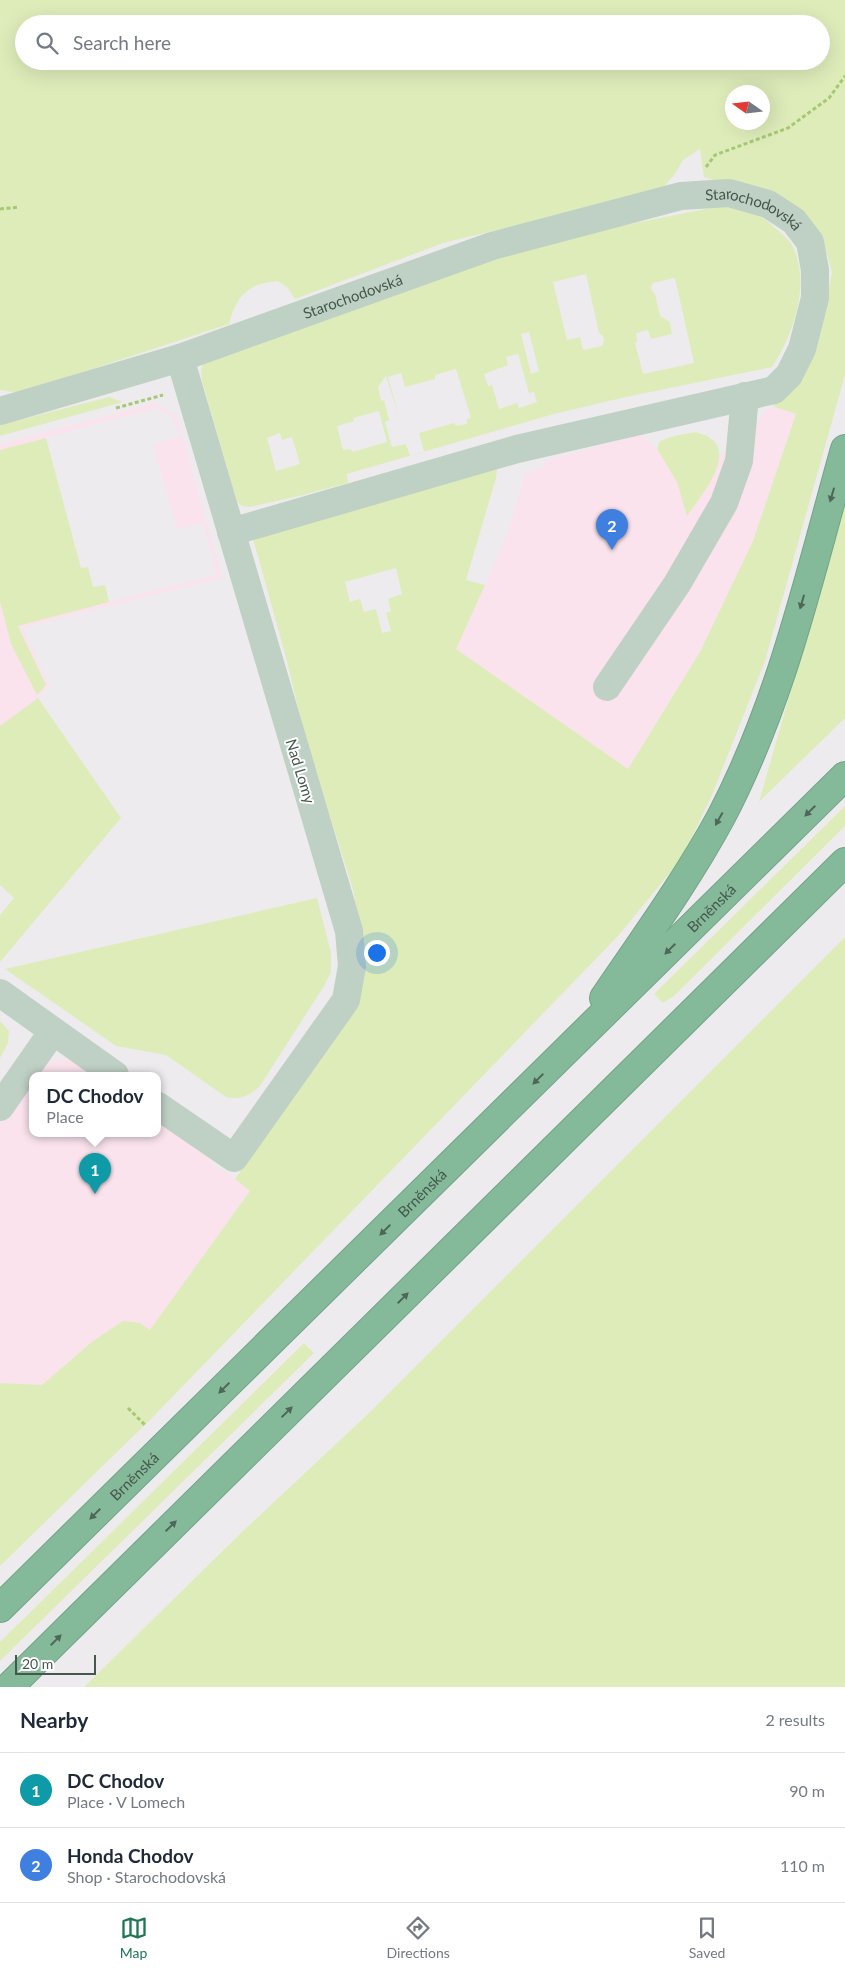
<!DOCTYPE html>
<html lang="en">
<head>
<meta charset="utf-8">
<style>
  body { margin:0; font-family:Lato,sans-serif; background:#f2f2f3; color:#1f2937 }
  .compass { position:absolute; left:725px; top:85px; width:45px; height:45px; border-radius:50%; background:#fff; box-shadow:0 5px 20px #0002; rotate:284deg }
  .scale { position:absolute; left:15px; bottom:12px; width:81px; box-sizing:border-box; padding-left:5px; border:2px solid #45584c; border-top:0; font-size:14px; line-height:18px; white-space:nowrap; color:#45584c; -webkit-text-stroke:4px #fff; paint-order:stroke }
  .you { position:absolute; left:376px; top:952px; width:18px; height:18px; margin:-12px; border:4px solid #fff; border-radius:50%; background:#1a73e8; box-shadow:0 0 0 8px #1a73e833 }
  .badge { display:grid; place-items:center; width:32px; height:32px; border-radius:50%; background:#1f7652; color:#fff; font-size:16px; font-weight:700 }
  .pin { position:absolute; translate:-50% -41px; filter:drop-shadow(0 1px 2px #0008) }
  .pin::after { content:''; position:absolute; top:26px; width:18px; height:15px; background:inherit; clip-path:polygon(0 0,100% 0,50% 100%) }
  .popup { position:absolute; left:29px; top:1072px; width:132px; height:65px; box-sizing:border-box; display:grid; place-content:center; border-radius:10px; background:#fff; filter:drop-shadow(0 1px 4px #0005); font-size:16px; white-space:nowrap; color:#747a83 }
  .popup b { font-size:19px; color:#1f2937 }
  .popup::after { content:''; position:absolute; left:50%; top:100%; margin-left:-10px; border:10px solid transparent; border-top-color:#fff }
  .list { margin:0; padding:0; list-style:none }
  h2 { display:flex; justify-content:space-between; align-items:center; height:65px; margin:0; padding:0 20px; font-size:21px }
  h2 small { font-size:16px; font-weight:400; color:#747a83 }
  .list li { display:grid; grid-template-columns:32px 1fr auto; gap:15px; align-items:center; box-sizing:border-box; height:75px; padding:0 20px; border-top:1px solid #e0e1e3 }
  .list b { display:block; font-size:19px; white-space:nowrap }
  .list p { margin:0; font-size:16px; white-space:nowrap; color:#747a83 }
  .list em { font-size:16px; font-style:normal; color:#747a83 }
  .icon { flex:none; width:28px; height:28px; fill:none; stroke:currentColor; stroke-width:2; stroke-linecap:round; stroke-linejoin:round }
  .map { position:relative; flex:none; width:845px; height:1687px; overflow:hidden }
  .search { position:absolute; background:#fff; box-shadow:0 5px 20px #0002; left:15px; right:15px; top:15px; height:55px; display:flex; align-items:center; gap:12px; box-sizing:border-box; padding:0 18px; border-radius:28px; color:#747a83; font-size:19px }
  .sheet { height:215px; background:#fff }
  nav { display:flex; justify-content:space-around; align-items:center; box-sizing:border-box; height:70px; border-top:1px solid #e0e1e3; background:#fff; font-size:14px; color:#747a83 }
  nav a { display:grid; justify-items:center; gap:2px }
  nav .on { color:#1f7652 }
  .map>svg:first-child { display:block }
</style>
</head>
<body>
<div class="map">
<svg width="845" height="1687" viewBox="0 0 845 1687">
  <rect width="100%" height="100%" fill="#eeebee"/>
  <path fill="#fae3ec" d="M156 403 177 416 222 578 22 628 50 686 38 698 0 726V601L11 644 46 684 18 625 216 575 204 523 177 529 153 445 180 436 173 418 156 408 0 450V444Z
    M772 406 796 414 753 541 700 652 628 769 456 649 508 534 525 473 546 466 545 461 640 435 678 466 714 477 720 456Z
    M56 1059 74 1060 97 1075H33L45 1064Z
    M32 1075V1133H158V1117L213 1155 210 1162 250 1190 150 1331 140 1323 93 1341 42 1385 0 1383V1124Z"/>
  <path fill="#deecba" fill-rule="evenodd" d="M0 0H845V375L765 661 712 795 682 858 618 936 151 1419 0 1566V1383L42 1385 93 1341 123 1321 140 1323 150 1330 250 1191 235 1179 355 1004 361 940 353 889 304 734 287 661 252 535 498 461 496 478 466 580 485 585 456 649 628 769 700 652 753 541 796 414 772 406 800 382 820 334 832 272 824 244 812 224 778 194 719 182 704 177 700 149 683 160 674 175 662 189 637 197 443 243 295 299 288 288 278 281C248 283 236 297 229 324L19 393 0 390ZM24 24H821V61H24ZM732 92H762V122H732ZM396 568 402 594 388 599 391 611 386 613 391 631 382 633 376 609 364 612 360 599 350 602 345 582Z
    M720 206C728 207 736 206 743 208 755 210 766 219 775 228 781 233 790 240 793 247 811 284 793 336 772 367L626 397 554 414 347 474 348 483 299 496 250 507 242 506 237 502 202 381 201 370 203 363 516 247ZM586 274 599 333 603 336 604 341 602 346 583 350 580 337 567 340 553 282ZM675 278 694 363 643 374 635 343 637 342 636 333 648 330 651 339 672 334 670 322 660 316 655 294 652 291 651 286 653 283ZM529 332 539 371 531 374 521 334ZM518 354 529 393 534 392 537 402 519 408 517 403 499 409 492 385 488 386 484 374 508 365 506 357ZM456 369 471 418 467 419V424L457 426 454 423 419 433 424 452 410 456 406 444 392 447 385 422 389 420 384 400 381 401 378 387 386 376 399 417 388 377 401 373 405 387 435 379V375ZM379 411 387 442 352 452 351 449 343 450 337 426 354 421 353 418ZM280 433 282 440 292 437 300 464 276 471 267 438Z
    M109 397 123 402 0 436V425Z
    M696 432C700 434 707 435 710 438 737 455 698 500 687 516L677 482 657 449 660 441 674 436Z
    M46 438 81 568 88 567 93 587 105 585 109 602 18 626 46 685 37 695 11 644 0 601V450Z
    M845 501V718L759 802Z
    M38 698 121 818 0 962V915L14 898 0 885V726Z
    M845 806V826L674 996 663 1003 654 994Z
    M317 898 331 953V972L324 986 260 1086C249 1096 240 1100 226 1097L166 1055 116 1046 5 969Z
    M845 937V1687H84L243 1531 368 1414Z
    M0 1021 9 1031 8 1043 0 1058Z
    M304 1343 314 1353 0 1661V1642Z"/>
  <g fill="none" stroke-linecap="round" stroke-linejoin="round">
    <g stroke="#70a586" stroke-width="30">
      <g id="highway">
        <path d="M604 998C644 939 687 880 721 817 782 701 810 573 845 449"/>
        <path id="s2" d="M0 1608 845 776"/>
        <path d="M9 1687 845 862"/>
      </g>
    </g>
    <path stroke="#a6c874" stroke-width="3" stroke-dasharray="4 2.5" stroke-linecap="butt" d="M706 167 715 155 788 128 829 98 845 76
      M0 209 19 207
      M116 408 163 395
      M128 1408 146 1426"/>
    <g stroke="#bfd0c5" stroke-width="28">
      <path id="s1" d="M0 411 180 358 492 246 681 196 729 193 768 204 794 221 810 242 815 270V298L802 349 789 375 774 390 517 449 231 532"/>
      <path d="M607 687 677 584 724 503 739 461 745 396"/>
      <path d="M0 993 115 1075"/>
      <path d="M158 1106 234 1158 346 1000 352 966 349 931 180 358"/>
      <path d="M0 1107 53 1031"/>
    </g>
    <use href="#highway" stroke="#84b99a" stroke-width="28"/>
  </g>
  <defs><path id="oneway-solid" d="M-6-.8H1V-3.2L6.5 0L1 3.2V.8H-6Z" transform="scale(1.25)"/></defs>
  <g fill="#4e6758">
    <use href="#oneway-solid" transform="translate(832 495) rotate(106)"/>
    <use href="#oneway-solid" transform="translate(802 602) rotate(106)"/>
    <use href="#oneway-solid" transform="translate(810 811) rotate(135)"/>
    <use href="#oneway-solid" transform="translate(719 819) rotate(119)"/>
    <use href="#oneway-solid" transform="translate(670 949) rotate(135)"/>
    <use href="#oneway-solid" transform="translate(538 1079) rotate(135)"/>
    <use href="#oneway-solid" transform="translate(385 1230) rotate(135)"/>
    <use href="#oneway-solid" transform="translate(403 1298) rotate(-45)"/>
    <use href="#oneway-solid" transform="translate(224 1388) rotate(136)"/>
    <use href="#oneway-solid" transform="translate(287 1412) rotate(-44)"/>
    <use href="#oneway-solid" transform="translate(95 1514) rotate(135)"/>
    <use href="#oneway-solid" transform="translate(171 1526) rotate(-44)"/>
    <use href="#oneway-solid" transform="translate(56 1640) rotate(-45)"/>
  </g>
  <g text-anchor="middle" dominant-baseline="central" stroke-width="4" stroke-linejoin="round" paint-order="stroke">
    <g font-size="15" fill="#45584c" stroke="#fff">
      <text stroke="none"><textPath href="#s1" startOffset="791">Starochodovská</textPath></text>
      <text stroke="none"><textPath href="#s1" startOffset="371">Starochodovská</textPath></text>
      <text transform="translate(301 771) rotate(73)">Nad Lomy</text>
      <text stroke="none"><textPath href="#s2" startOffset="998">Brněnská</textPath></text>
      <text stroke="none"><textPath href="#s2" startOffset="592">Brněnská</textPath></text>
      <text stroke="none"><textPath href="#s2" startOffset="188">Brněnská</textPath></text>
    </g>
  </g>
</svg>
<svg class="compass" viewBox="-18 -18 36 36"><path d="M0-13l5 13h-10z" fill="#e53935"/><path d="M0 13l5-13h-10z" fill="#747a83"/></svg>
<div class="scale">20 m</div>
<div class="you"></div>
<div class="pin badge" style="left:95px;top:1194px;background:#0f9aa8">1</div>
<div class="popup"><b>DC Chodov</b>Place</div>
<div class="pin badge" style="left:612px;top:550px;background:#3f7fe0">2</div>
<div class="search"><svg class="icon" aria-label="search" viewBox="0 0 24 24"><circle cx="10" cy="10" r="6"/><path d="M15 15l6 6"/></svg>Search here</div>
</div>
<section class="sheet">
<h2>Nearby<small>2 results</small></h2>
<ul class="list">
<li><span class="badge" style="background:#0f9aa8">1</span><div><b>DC Chodov</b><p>Place · V Lomech</p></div><em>90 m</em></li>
<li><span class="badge" style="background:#3f7fe0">2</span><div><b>Honda Chodov</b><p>Shop · Starochodovská</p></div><em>110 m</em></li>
</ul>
</section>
<nav>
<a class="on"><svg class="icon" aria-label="map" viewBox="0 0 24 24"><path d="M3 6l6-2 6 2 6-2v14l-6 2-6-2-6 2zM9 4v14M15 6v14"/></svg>Map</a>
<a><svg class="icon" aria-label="directions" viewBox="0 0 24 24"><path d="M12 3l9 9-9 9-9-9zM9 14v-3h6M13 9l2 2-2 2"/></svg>Directions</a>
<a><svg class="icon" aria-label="saved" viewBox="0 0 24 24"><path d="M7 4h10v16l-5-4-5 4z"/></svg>Saved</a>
</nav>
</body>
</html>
